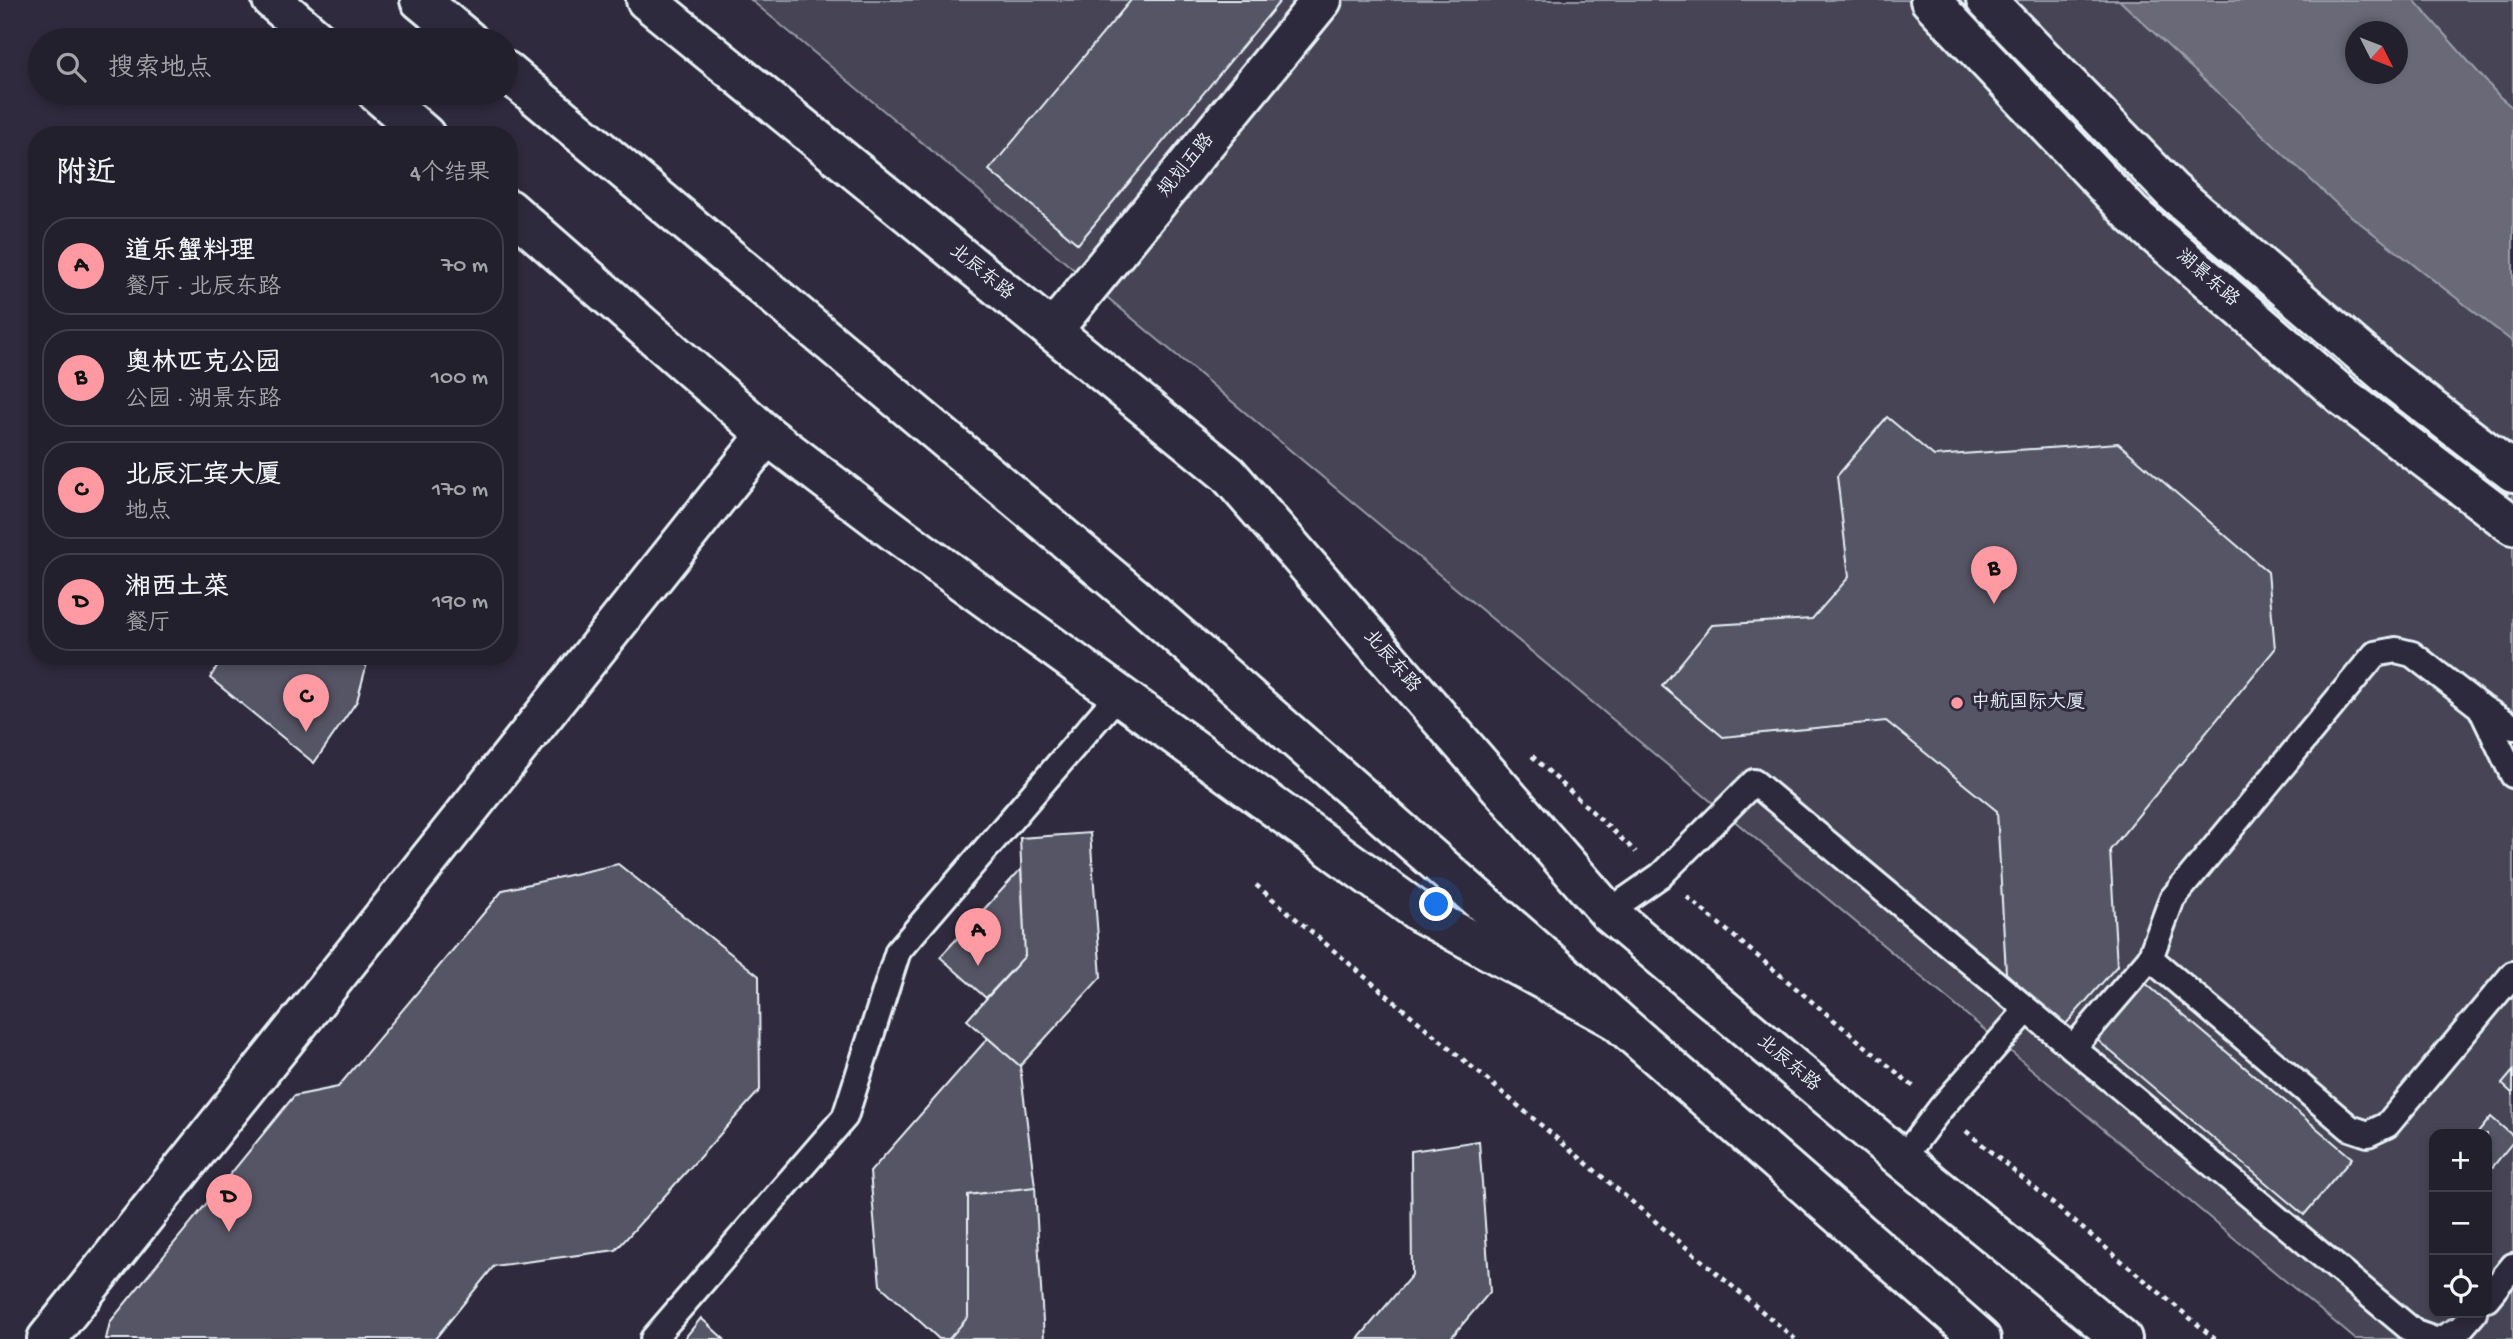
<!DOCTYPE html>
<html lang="zh">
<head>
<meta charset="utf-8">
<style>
  body { margin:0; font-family:"Gochi Hand","LXGW WenKai TC",sans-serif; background:#2f2d3a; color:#f1f3f6 }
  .controls { position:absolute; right:21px; bottom:21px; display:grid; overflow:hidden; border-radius:14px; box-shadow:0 4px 10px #0003 }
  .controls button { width:63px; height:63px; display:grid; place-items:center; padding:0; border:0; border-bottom:2px solid #403e4a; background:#23202e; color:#f1f3f6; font:35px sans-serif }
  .compass { position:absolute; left:2345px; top:21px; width:63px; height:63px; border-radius:50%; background:#23202e; box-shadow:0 4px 10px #0003; rotate:132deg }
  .you { position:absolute; left:1437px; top:905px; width:24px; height:24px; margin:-18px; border:5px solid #fff; border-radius:50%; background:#1a73e8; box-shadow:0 0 0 10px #1a73e833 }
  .badge { display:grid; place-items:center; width:46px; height:46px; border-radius:50%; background:#ff9aa2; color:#111; font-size:23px; font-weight:700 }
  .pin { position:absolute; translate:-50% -58px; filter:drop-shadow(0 2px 4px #0008) }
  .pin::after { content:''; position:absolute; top:37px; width:24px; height:21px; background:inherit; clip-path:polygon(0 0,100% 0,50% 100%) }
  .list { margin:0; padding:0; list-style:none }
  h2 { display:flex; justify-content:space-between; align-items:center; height:91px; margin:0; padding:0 28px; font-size:30px }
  h2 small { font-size:23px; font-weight:400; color:#a3a3aa }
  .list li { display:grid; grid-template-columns:46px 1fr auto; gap:21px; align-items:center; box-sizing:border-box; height:98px; margin:0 14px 14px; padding:0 14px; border:2px solid #403e4a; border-radius:28px }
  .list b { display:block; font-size:26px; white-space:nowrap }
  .list p { margin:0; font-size:23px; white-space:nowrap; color:#a3a3aa }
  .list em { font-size:23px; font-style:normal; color:#a3a3aa }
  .icon { flex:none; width:38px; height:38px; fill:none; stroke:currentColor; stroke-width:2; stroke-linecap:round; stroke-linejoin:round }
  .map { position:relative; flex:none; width:2513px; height:1339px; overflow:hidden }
  .search { position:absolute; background:#23202e; box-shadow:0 4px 10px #0003; left:28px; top:28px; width:490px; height:77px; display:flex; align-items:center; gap:18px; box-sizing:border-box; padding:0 24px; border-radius:38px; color:#a3a3aa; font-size:26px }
  .panel { position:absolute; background:#23202e; box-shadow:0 4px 10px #0003; left:28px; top:126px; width:490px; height:539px; border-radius:28px }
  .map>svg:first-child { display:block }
</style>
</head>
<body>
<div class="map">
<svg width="2513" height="1339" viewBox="0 0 2513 1339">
  <rect width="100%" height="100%" fill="#2f2a3d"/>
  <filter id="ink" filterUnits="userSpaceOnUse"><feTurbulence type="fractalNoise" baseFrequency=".0143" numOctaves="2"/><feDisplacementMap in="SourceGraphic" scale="14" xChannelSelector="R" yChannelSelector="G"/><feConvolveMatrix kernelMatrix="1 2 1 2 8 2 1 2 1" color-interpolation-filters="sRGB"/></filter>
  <g filter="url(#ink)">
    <path fill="#464455" stroke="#979aa6" stroke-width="2" fill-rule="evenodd" d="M751 0H2513V1339H2355ZM2356 32H2398V74H2356ZM2434 1134H2487V1313H2434Z"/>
    <path fill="#696978" stroke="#9c9fab" stroke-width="2" fill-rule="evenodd" d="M2119 0H2414L2500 97 2513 108V342L2342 209ZM2356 32H2398V74H2356Z"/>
    <path fill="#575565" stroke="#e8f1f8" stroke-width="2" d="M1131 0H1281L1078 244 989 170Z
      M1887 417 1934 456 2118 443 2268 572 2275 649 2110 850 2117 966 2065 1025 2006 973 1997 811 1886 721 1723 737 1662 686 1712 625 1812 619 1849 577 1837 476Z
      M223 656H369L357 701 314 763 210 678Z
      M1090 833 1101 977 1020 1066 967 1020 1025 956 1020 838Z
      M618 864 759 976 760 1090 616 1250 494 1266 435 1339H106L110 1322 294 1096 338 1087 503 890Z
      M1021 869 1025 956 986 998 940 957Z
      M2144 982 2352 1158 2304 1215 2096 1039Z
      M988 1038 1020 1066 1035 1187 968 1195V1317L949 1339H939L880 1285 870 1172Z
      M2513 1071V1094L2502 1084Z
      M2491 1117 2513 1136V1142L2487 1174V1134H2477Z
      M1479 1141 1490 1292 1450 1339H1358L1412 1275 1411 1151Z
      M1035 1187 1044 1339H949L968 1317V1195Z
      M701 1318 724 1339H684Z"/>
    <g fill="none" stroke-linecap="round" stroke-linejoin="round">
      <g stroke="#e8f1f8" stroke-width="30">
        <path id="service" d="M2480 706 2513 775
          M1608 912 1661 875 1754 782 2415 1333 2432 1339
          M2150 958 2350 1128 2368 1134 2387 1125 2513 974
          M2073 1048 2150 958 2172 899 2375 654 2396 650 2412 654 2479 706 2513 727
          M1902 1159 1940 1109 2027 1010
          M2487 1298 2513 1266
          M653 1339 845 1117 898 951 1118 695
          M2441 1339 2461 1328 2474 1313"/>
      </g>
      <g stroke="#e8f1f8" stroke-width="44">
        <path id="minor" d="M1052 331 1322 0
          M47 1339 767 435"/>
      </g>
      <g stroke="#e8f1f8" stroke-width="44">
        <path id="tertiary" d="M1930 0 2133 215 2344 397 2513 525
          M1986 0 2172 191 2388 376 2513 472"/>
      </g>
      <g stroke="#e8f1f8" stroke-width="44">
        <path id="secondary" d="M272 0 318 40
          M646 0 1228 474 1608 912 1902 1159 2122 1339
          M377 93 425 135
          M509 209 767 435 904 539 1419 912 1615 1019 1981 1339"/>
      </g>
      <g stroke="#e8f1f8" stroke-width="44">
        <path id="trunk" d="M420 0 468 40
          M506 71 1133 596 1615 1019"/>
      </g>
      <path stroke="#e8f1f8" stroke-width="4.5" stroke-dasharray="5 5" stroke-linecap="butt" d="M1532 756 1636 852
        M1256 885 1795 1339
        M1687 897 1914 1087
        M1966 1131 2215 1339"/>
      <use href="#service" stroke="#2f2a3d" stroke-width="24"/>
      <use href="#minor" stroke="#2f2a3d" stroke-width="38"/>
      <use href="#tertiary" stroke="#2f2a3d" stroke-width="38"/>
      <use href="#secondary" stroke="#2f2a3d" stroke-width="38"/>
      <use href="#trunk" stroke="#2f2a3d" stroke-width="38"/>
    </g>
  </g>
  <circle fill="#ff9aa2" stroke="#2f2a3d" stroke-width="2.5" cx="1957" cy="703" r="7"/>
  <g text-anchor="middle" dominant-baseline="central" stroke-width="6" stroke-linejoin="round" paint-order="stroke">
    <g font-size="19" fill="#e8f1f8" stroke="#2f2a3d">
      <text transform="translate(1187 166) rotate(-51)">规划五路</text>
      <text transform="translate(981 273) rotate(39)">北辰东路</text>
      <text transform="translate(2207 279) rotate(41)">湖景东路</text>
      <text transform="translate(1391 662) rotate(49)">北辰东路</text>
      <text transform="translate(1788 1064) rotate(40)">北辰东路</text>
    </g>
    <g font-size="19" fill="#e8f1f8" stroke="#2f2a3d" text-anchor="start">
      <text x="1971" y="703">中航国际大厦</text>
    </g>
  </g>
</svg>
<div class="controls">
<button>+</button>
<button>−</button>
<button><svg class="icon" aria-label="locate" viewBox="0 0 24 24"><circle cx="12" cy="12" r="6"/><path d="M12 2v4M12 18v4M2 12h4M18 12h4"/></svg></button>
</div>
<svg class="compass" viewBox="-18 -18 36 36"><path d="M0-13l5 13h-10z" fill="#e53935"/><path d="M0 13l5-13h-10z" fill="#a3a3aa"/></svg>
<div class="you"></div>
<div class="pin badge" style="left:978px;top:966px">A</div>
<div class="pin badge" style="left:1994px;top:604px">B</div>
<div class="pin badge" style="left:306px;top:732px">C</div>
<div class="pin badge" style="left:229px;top:1232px">D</div>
<div class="search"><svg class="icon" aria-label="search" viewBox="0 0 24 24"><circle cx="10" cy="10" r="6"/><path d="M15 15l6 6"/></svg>搜索地点</div>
<section class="panel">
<h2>附近<small>4个结果</small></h2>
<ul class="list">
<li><span class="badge">A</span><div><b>道乐蟹料理</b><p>餐厅 · 北辰东路</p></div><em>70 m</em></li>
<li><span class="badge">B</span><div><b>奥林匹克公园</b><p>公园 · 湖景东路</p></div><em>100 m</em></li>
<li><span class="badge">C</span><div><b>北辰汇宾大厦</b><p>地点</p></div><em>170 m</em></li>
<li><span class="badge">D</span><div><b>湘西土菜</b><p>餐厅</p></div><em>190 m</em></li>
</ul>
</section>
</div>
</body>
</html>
